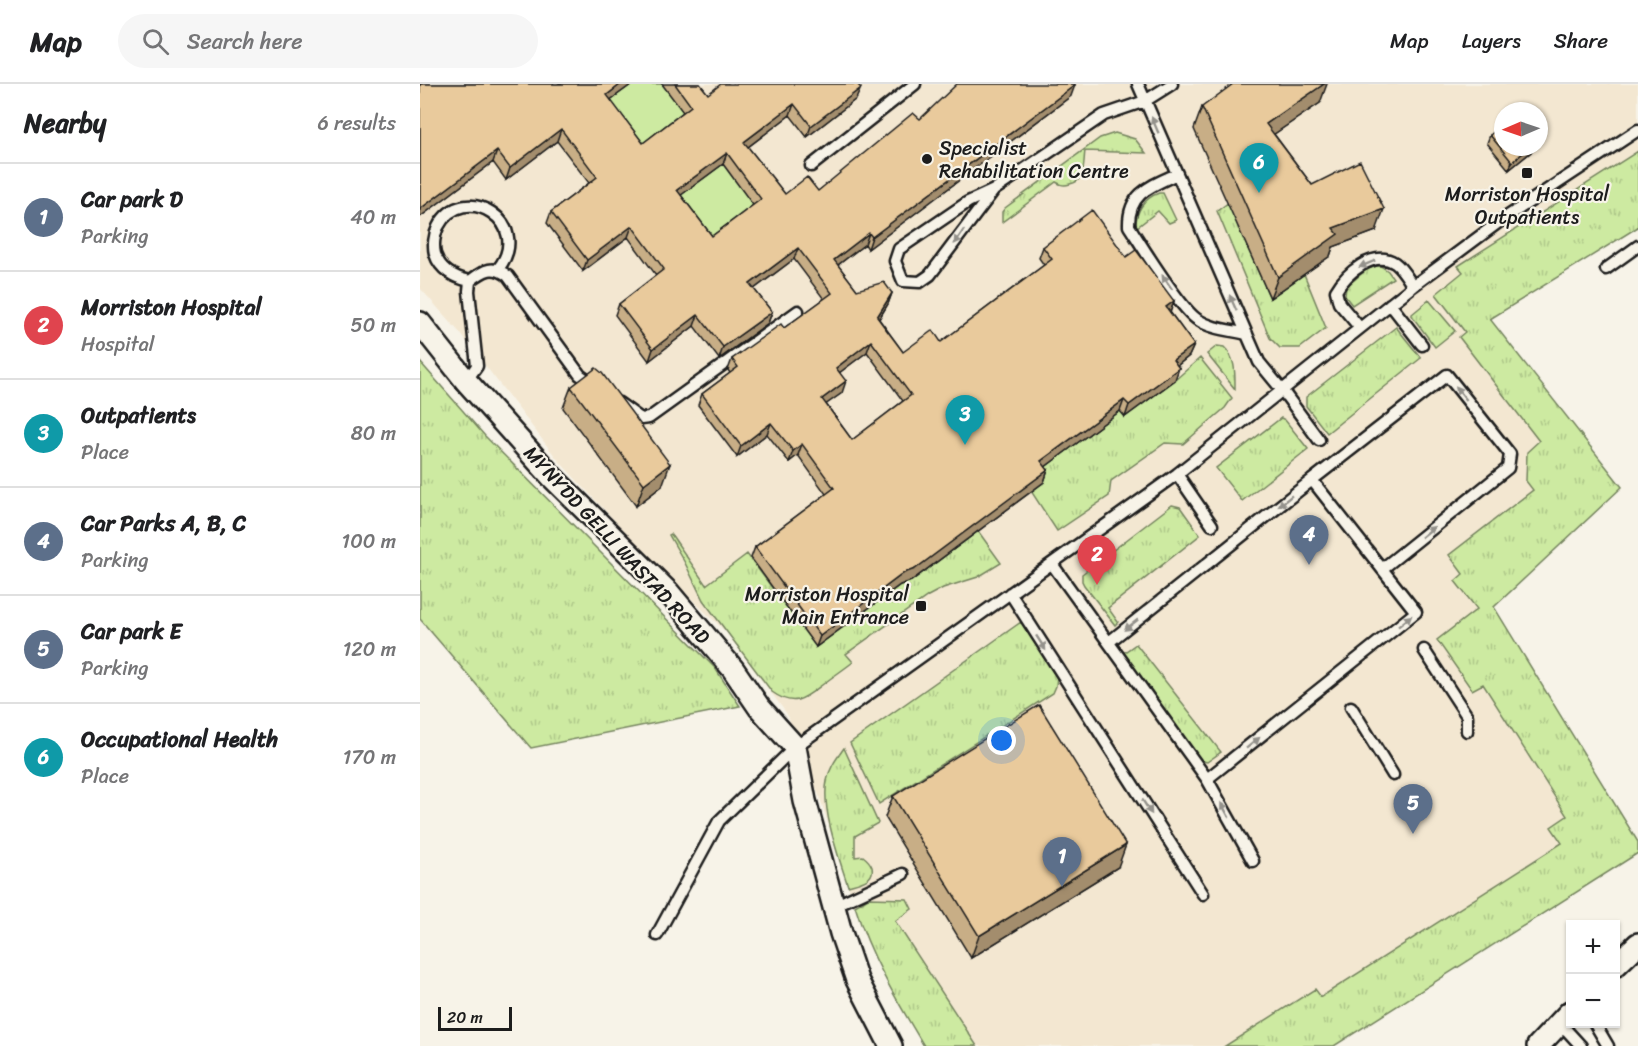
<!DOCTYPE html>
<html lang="en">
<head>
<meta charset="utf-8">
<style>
  body { margin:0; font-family:Sriracha,sans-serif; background:#f6f6f6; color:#202124 }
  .controls { position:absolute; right:18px; bottom:18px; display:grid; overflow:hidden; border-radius:0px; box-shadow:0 2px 4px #0004 }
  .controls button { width:54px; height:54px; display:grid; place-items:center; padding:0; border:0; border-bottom:2px solid #e0e0e0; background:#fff; color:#202124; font:30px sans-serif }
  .compass { position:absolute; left:1074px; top:18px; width:54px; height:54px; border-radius:50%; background:#fff; box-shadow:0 2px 4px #0004; rotate:268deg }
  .scale { position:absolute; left:18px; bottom:15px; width:74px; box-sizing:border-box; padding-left:6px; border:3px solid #1c1c1c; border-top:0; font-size:16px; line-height:21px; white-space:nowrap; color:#1c1c1c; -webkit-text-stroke:4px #f7f3e8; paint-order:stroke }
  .you { position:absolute; left:582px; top:657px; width:21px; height:21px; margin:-15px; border:4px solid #fff; border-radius:50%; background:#1a73e8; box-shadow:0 0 0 9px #1a73e833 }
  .badge { display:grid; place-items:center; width:39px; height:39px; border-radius:50%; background:#1c1c1c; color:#fff; font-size:20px; font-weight:700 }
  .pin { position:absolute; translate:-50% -50px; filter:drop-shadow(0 2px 3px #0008) }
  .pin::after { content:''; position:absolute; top:32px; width:21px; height:18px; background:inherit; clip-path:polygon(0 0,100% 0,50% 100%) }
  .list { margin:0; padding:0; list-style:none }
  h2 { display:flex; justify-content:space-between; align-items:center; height:78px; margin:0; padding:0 24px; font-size:26px }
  h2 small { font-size:20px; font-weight:400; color:#757577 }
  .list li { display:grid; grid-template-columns:39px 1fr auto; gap:18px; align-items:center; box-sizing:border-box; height:108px; padding:0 24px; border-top:2px solid #e0e0e0 }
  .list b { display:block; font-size:22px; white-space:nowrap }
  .list p { margin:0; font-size:20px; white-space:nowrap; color:#757577 }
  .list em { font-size:20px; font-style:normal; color:#757577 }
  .icon { flex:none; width:33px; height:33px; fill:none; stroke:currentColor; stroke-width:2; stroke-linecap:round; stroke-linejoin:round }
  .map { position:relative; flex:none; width:1218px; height:962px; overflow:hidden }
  header { display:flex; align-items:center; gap:36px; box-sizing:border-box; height:84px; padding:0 30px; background:#fff; border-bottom:2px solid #e0e0e0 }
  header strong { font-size:28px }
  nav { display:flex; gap:33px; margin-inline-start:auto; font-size:21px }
  .search { width:420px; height:54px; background:#f6f6f6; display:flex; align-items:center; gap:15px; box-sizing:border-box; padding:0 21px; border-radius:33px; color:#757577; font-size:22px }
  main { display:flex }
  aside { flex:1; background:#fff }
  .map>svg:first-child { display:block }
</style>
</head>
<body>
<header>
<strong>Map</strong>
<div class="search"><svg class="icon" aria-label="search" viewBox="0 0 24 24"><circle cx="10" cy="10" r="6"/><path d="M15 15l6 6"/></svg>Search here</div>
<nav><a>Map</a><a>Layers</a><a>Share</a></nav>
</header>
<main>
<aside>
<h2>Nearby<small>6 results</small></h2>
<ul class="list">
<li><span class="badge" style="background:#5c6f8a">1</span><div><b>Car park D</b><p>Parking</p></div><em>40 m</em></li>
<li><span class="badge" style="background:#e0444e">2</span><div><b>Morriston Hospital</b><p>Hospital</p></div><em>50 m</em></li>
<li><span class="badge" style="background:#0f9aa8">3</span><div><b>Outpatients</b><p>Place</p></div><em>80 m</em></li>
<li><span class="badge" style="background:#5c6f8a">4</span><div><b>Car Parks A, B, C</b><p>Parking</p></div><em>100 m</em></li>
<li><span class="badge" style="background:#5c6f8a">5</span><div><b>Car park E</b><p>Parking</p></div><em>120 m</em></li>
<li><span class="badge" style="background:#0f9aa8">6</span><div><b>Occupational Health</b><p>Place</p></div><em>170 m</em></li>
</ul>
</aside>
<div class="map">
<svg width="1218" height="962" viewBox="0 0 1218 962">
  <defs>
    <pattern id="grass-tufts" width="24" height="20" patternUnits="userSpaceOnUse" patternTransform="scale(1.5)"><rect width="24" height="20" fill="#cdeaa1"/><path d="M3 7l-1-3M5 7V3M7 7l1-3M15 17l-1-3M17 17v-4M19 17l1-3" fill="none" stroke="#afc88a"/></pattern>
  </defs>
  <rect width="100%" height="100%" fill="#f7f3e8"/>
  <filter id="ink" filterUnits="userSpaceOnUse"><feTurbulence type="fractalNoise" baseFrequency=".0167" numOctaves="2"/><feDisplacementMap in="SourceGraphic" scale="12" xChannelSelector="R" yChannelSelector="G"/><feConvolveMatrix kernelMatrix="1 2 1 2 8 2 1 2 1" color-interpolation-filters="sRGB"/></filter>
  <g filter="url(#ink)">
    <path fill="#f3e7d1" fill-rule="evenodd" d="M0 0H1218V143L1070 235 1202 403 1074 523 1218 758V769L914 962H504L475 913 444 851 400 714 367 630 305 547 234 479 138 376 41 250 0 204ZM1083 27H1119V63H1083Z"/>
    <path fill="url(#grass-tufts)" stroke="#74835e" stroke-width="1.5" d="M695 49 715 55 726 69 665 67C663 80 666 97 650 100 644 102 641 101 636 98L582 138V128L585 124 680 54Z
      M1218 67V143L1070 235 1202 403 1074 523 1218 758V769L914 962H805L895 905 901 913 1142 759 1131 743 1147 732 1063 600 1052 606 1017 556 1057 525 1035 497 1043 490 1029 471 1113 406 1106 397 1107 368 1119 357 1039 253 1045 248 1016 210 1043 188 1038 182Z
      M739 109H743L756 136 749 139 738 127 716 144C715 128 724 114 739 109Z
      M808 119 850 214 884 190 906 244 880 264H860L850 254 797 127Z
      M959 181 968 187 973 194 932 221 925 212 926 203 946 186Z
      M1009 216 1035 247 1015 263 992 232V230Z
      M976 243 1001 274 907 349 886 322V313Z
      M797 262 804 263C816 274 815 290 815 305L787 270Z
      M780 274 812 314 805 324 763 360 745 359 691 397 689 412 637 447 611 407 617 389 700 327 705 332 755 296Z
      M0 278 65 352 295 584 320 622 111 664 0 535Z
      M861 334 865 336 888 365 822 417 796 384Z
      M752 421 760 423 780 451 688 524 698 538 695 541 664 501 662 497V490Z
      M558 447 581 479 558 493 523 504 508 512 426 570 433 578C423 586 412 593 402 601 384 615 374 624 352 608L283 516 265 479 249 451 251 450 286 501 327 470 396 563 480 501 491 497Z
      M601 538 637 591 636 602 633 609 459 720 430 659Z
      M716 560 801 668 787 678 779 676 702 570Z
      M424 664 458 739 435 752V773L443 772C447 775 450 778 452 783 455 797 438 799 428 802 419 774 401 725 407 697 409 684 417 674 424 664Z
      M448 814 487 815 492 825 475 837 557 962H504C477 917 450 872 435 822Z"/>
    <path fill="#cdeaa1" stroke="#74835e" stroke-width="1.5" d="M212 0H242L267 33 219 70 182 22Z
      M303 80 337 126 288 163 253 117Z"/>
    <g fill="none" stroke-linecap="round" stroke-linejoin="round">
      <g stroke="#1c1c1c" stroke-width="15">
        <path id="lane" d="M718 0 839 278 862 306 899 356
          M391 82 495 0
          M757 90C731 102 708 109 709 142 722 162 761 226 778 236 792 245 810 246 827 250
          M574 106 510 191 500 198 483 197 475 177 479 165 548 118 574 106 684 31 725 17 752 0
          M1186 185 1218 162
          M50 197C35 194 20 186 15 170 13 162 14 151 18 143 43 94 115 139 78 185
          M970 220 1002 261
          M940 244 919 219 916 207C926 190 953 165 975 179 982 184 988 195 993 202
          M46 297 57 282 49 207 50 197C65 185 73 181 88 192L160 291 174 301
          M199 319 221 335 229 334 378 227
          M757 390 792 441
          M892 396 1027 291 1090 370 1088 384 962 485
          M632 480 787 695 833 777
          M590 509 783 810
          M689 558 892 396 996 528 787 695
          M1004 566 1047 632V647
          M931 623 973 691
          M414 822 483 790
          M237 851 299 737 375 663 757 390 993 202 1079 138 1218 46
          M1140 939 1161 962
          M1175 940 1188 962"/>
      </g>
      <g stroke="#1c1c1c" stroke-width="26">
        <path id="street" d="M0 239 46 297 133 394 249 509 313 585 339 623 375 663 385 717 421 849 437 896 471 962
          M1196 881 1218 860
          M1118 962 1150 928"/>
      </g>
      <use href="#lane" stroke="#f7f3e8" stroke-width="10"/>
      <use href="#street" stroke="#f7f3e8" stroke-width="21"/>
    </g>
    <path fill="#c8ae86" stroke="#1c1c1c" stroke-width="1.5" fill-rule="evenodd" d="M0 0H212L190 16 223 59 263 28 242 0H280L288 10 436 15 387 53 370 31 328 63 365 110 398 107 500 35 651 12 448 165 445 160 418 181 437 206 472 209 468 220 459 235 483 268 521 258 624 181 619 174 623 163 706 173 754 217 750 228 774 261 769 272 757 282 755 296 705 333 700 327 625 383 628 386 624 398 491 497 480 501 396 563 331 474 335 463 406 410 378 371 369 378 347 350 317 373 278 321 282 310 310 289 308 286 312 275 364 244 404 215 374 175 334 205 352 228 348 239 299 275 274 242 229 277 195 231 199 220 236 191 208 153 163 187 127 139 131 128 169 99 137 57 86 96 73 78 0 133ZM303 80 333 121 292 152 261 111ZM447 268 483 317 432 356 406 320 422 309 419 289Z
      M900 19 854 50 892 101 956 147 913 163 910 172 850 214 774 45 782 23Z
      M1070 51 1083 63H1113L1111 68 1089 86 1067 59Z
      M151 303 242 402 216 422 143 324Z
      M473 712 698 783 551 874 465 733Z"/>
    <path fill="#a38d6d" stroke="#1c1c1c" stroke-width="1.5" d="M201 0H212L182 22 187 11Z
      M904 0H907L900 19 838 61 846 40Z
      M655 1 651 12 448 165 452 153Z
      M441 4 436 15 387 53 391 42Z
      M374 20 370 31 320 69 324 58Z
      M141 45 137 57 86 96 90 84Z
      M1110 63H1113L1111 68 1089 86 1092 78Z
      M77 67 73 78 0 133V125Z
      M307 69 303 80 253 117 257 106Z
      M964 125 956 147 913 163 910 172 850 214 858 193 913 144Z
      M212 142 208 153 163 187 167 176Z
      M449 149 445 160 410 187 414 176Z
      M378 164 374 175 326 211 330 200Z
      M472 209 468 220 453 244 457 233Z
      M754 217 750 229 746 223Z
      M352 228 348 239 299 275 303 263Z
      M278 231 274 242 229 277 233 265Z
      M451 257 447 268 411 295 416 284Z
      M774 261 769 272 749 288 753 276Z
      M759 284 755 296 705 333 709 321Z
      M426 297 422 309 398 326 402 315Z
      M704 316 700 327 617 389 621 377Z
      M351 339 347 350 317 373 321 362Z
      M382 360 378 371 369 378 373 367Z
      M250 380 242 402 216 422 224 400Z
      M628 386 624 398 491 497 480 501 396 563 400 552 484 489Z
      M706 761 698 783 551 874 559 852Z"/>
    <path fill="#e9ca9c" stroke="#1c1c1c" stroke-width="1.5" fill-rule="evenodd" d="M0 0H201L187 11 223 59 271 22 255 0H280L288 10 301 0H437L441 4 391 42 374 20 324 58 365 110 387 93 398 107 493 29 500 35 537 0H654L655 1 452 153 449 149 414 176 437 206 464 198 472 209 457 233 483 268 513 246 521 258 632 175 623 163 672 126 706 173 716 166 754 217 746 223 774 261 753 276 759 284 709 321 704 316 621 377 628 386 495 485 484 489 400 552 335 463 414 404 382 360 373 367 351 339 321 362 282 310 318 283 312 275 361 240 364 244 412 209 378 164 330 200 352 228 303 263 278 231 233 265 199 220 244 185 212 142 167 176 131 128 177 93 141 45 90 84 77 67 0 125ZM307 69 341 115 292 152 257 106ZM451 257 491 311 432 356 402 315 426 297 416 284Z
      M813 0H904L846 40 892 101 940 77 964 125 913 144 918 150 858 193 782 23Z
      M1083 40V63H1110L1092 78 1070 51Z
      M176 284 182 289 250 380 224 400 151 303Z
      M619 621 706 761 559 852 473 712Z"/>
    <defs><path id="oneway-solid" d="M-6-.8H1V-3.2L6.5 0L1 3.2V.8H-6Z" transform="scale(1.5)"/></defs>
    <g fill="#94928c">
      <use href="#oneway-solid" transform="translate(735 41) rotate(-113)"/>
      <use href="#oneway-solid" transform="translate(539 153) rotate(124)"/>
      <use href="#oneway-solid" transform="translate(947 180) rotate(157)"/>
      <use href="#oneway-solid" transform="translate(747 198) rotate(-125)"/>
      <use href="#oneway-solid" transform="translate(813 219) rotate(-114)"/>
      <use href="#oneway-solid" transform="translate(1041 309) rotate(-128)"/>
      <use href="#oneway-solid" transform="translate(865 417) rotate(141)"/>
      <use href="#oneway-solid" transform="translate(1008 448) rotate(-39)"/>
      <use href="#oneway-solid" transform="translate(985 537) rotate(-39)"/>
      <use href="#oneway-solid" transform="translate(711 541) rotate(142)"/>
      <use href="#oneway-solid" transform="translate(621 559) rotate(57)"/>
      <use href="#oneway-solid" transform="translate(833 659) rotate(-39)"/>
      <use href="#oneway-solid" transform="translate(727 723) rotate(57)"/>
      <use href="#oneway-solid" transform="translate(805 726) rotate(-119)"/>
    </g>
  </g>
  <g fill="#1c1c1c" stroke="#f7f3e8" stroke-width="2">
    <circle cx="507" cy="75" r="6"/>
    <rect x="1101" y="83" width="12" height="12" rx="3"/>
    <rect x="495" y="516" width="12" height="12" rx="3"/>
  </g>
  <g text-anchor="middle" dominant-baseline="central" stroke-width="4.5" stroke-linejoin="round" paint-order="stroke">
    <g font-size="20" fill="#1c1c1c" stroke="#f7f3e8" text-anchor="start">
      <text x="519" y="64">Specialist<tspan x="519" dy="23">Rehabilitation Centre</tspan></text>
      <text x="1107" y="110" text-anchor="middle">Morriston Hospital<tspan x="1107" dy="23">Outpatients</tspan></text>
      <text x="489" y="510" text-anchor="end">Morriston Hospital<tspan x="489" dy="23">Main Entrance</tspan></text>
    </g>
    <g font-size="20" fill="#1c1c1c" stroke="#f7f3e8">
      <text transform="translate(197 461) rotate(47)">MYNYDD GELLI WASTAD ROAD</text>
    </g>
  </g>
</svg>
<div class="controls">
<button>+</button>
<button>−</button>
</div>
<svg class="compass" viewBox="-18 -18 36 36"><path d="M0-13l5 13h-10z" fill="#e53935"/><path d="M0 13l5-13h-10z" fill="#757577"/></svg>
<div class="scale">20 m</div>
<div class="you"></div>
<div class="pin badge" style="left:642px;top:803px;background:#5c6f8a">1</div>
<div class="pin badge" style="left:677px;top:501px;background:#e0444e">2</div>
<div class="pin badge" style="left:545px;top:361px;background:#0f9aa8">3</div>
<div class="pin badge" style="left:889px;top:481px;background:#5c6f8a">4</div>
<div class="pin badge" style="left:993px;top:750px;background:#5c6f8a">5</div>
<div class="pin badge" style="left:839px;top:109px;background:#0f9aa8">6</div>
</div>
</main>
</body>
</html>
